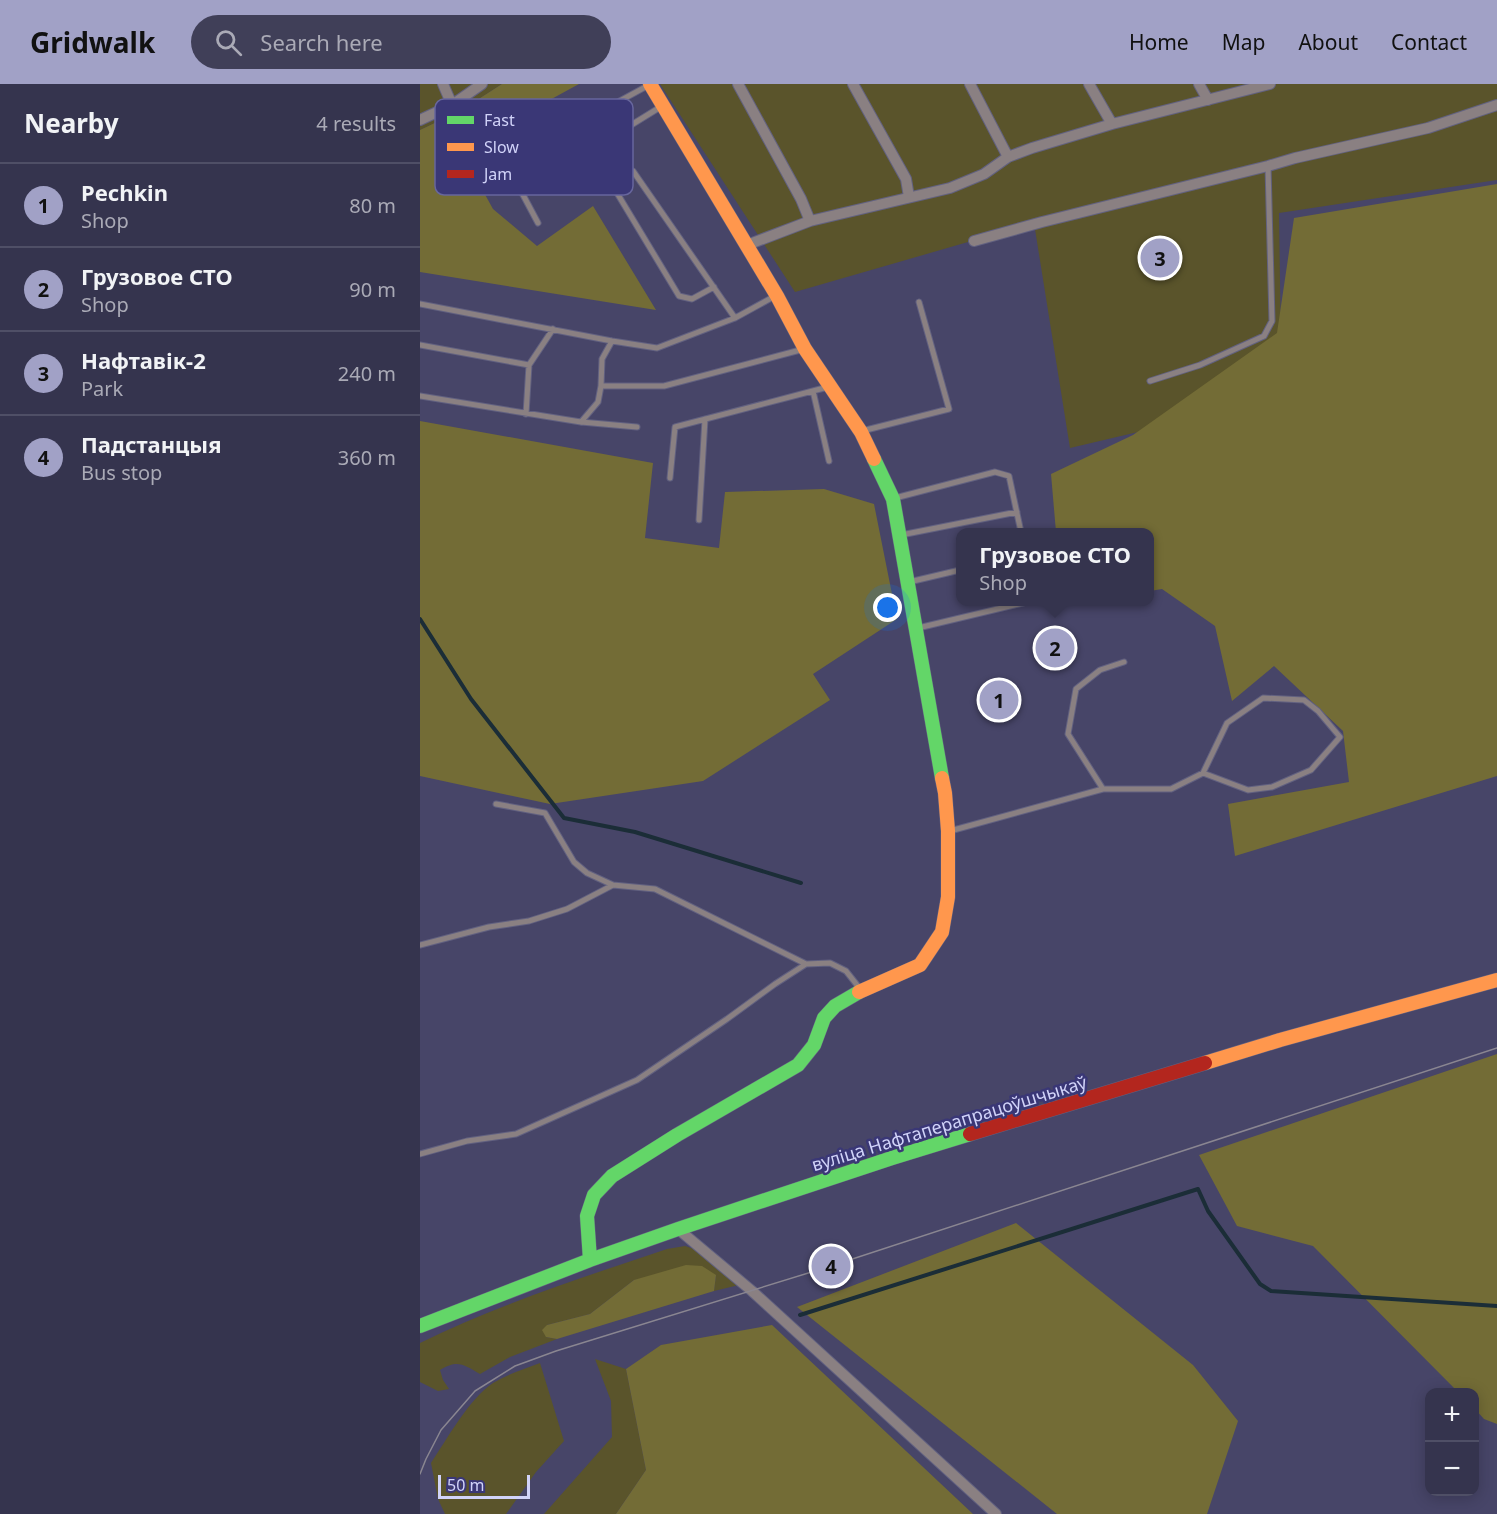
<!DOCTYPE html>
<html lang="en">
<head>
<meta charset="utf-8">
<style>
  body { margin:0; font-family:"Noto Sans",sans-serif; background:#403f58; color:#f1f3f6 }
  .controls { position:absolute; right:18px; bottom:18px; display:grid; overflow:hidden; border-radius:12px; box-shadow:0 3px 15px #0003 }
  .controls button { width:54px; height:54px; display:grid; place-items:center; padding:0; border:0; border-bottom:2px solid #4f4f66; background:#35344e; color:#f1f3f6; font:30px sans-serif }
  .scale { position:absolute; left:18px; bottom:15px; width:92px; box-sizing:border-box; padding-left:6px; border:3px solid #d1d3f9; border-top:0; font-size:16px; line-height:21px; white-space:nowrap; color:#d1d3f9; -webkit-text-stroke:4px #3a3776; paint-order:stroke }
  .you { position:absolute; left:468px; top:524px; width:21px; height:21px; margin:-15px; border:4px solid #fff; border-radius:50%; background:#1a73e8; box-shadow:0 0 0 9px #1a73e833 }
  .badge { display:grid; place-items:center; width:39px; height:39px; border-radius:50%; background:#a1a1c6; color:#111; font-size:20px; font-weight:700 }
  .pin { position:absolute; translate:-50% -50%; border:3px solid #fff; box-shadow:0 2px 6px #0006 }
  .popup { position:absolute; left:536px; top:444px; width:198px; height:78px; box-sizing:border-box; display:grid; place-content:center; border-radius:12px; background:#35344e; filter:drop-shadow(0 2px 4px #0005); font-size:20px; white-space:nowrap; color:#aaaab6 }
  .popup b { font-size:22px; color:#f1f3f6 }
  .popup::after { content:''; position:absolute; left:50%; top:100%; margin-left:-12px; border:12px solid transparent; border-top-color:#35344e }
  .list { margin:0; padding:0; list-style:none }
  h2 { display:flex; justify-content:space-between; align-items:center; height:78px; margin:0; padding:0 24px; font-size:26px }
  h2 small { font-size:20px; font-weight:400; color:#aaaab6 }
  .list li { display:grid; grid-template-columns:39px 1fr auto; gap:18px; align-items:center; box-sizing:border-box; height:84px; padding:0 24px; border-top:2px solid #4f4f66 }
  .list b { display:block; font-size:22px; white-space:nowrap }
  .list p { margin:0; font-size:20px; white-space:nowrap; color:#aaaab6 }
  .list em { font-size:20px; font-style:normal; color:#aaaab6 }
  .icon { flex:none; width:33px; height:33px; fill:none; stroke:currentColor; stroke-width:2; stroke-linecap:round; stroke-linejoin:round }
  .map { position:relative; flex:none; width:1077px; height:1430px; overflow:hidden }
  header { display:flex; align-items:center; gap:36px; box-sizing:border-box; height:84px; padding:0 30px; background:#a1a1c6; color:#111 }
  header strong { font-size:28px }
  nav { display:flex; gap:33px; margin-inline-start:auto; font-size:21px }
  .search { width:420px; height:54px; background:#403f58; display:flex; align-items:center; gap:15px; box-sizing:border-box; padding:0 21px; border-radius:33px; color:#aaaab6; font-size:22px }
  main { display:flex }
  aside { flex:1; background:#35344e }
  .map>svg:first-child { display:block }
</style>
</head>
<body>
<header>
<strong>Gridwalk</strong>
<div class="search"><svg class="icon" aria-label="search" viewBox="0 0 24 24"><circle cx="10" cy="10" r="6"/><path d="M15 15l6 6"/></svg>Search here</div>
<nav><a>Home</a><a>Map</a><a>About</a><a>Contact</a></nav>
</header>
<main>
<aside>
<h2>Nearby<small>4 results</small></h2>
<ul class="list">
<li><span class="badge">1</span><div><b>Pechkin</b><p>Shop</p></div><em>80 m</em></li>
<li><span class="badge">2</span><div><b>Грузовое СТО</b><p>Shop</p></div><em>90 m</em></li>
<li><span class="badge">3</span><div><b>Нафтавік-2</b><p>Park</p></div><em>240 m</em></li>
<li><span class="badge">4</span><div><b>Падстанцыя</b><p>Bus stop</p></div><em>360 m</em></li>
</ul>
</aside>
<div class="map">
<svg width="1077" height="1430" viewBox="0 0 1077 1430">
  <rect width="100%" height="100%" fill="#474568"/>
  <path fill="#5a542b" d="M0 0H82L40 27 0 46Z
    M240 0H1077V96L859 129 861 262 769 336 650 364 614 139 375 208Z
    M265 1162 277 1166 319 1201 294 1207 296 1191 214 1196 170 1230 127 1241 126 1253 137 1255 90 1273 60 1290C44 1281 38 1275 20 1286L23 1296 29 1305 18 1307 0 1298V1259C79 1220 164 1193 247 1165Z
    M175 1275 206 1285 226 1386 196 1430H124L192 1353 191 1317Z
    M120 1279 144 1357 116 1388 86 1430H25L18 1415 11 1379C27 1355 49 1315 73 1299 88 1290 104 1285 120 1279Z"/>
  <path fill="#736c36" d="M82 0H159L40 65 73 125 117 162 173 122 236 226 0 188V46L40 27Z
    M1077 100V692L815 772 808 720 929 698 923 647 854 582 812 617 795 542 742 505 730 507V448H636L631 390 713 351 857 249 874 134Z
    M0 337 233 379 225 454 299 464 305 408 404 405 454 420 477 535 393 590 410 616 283 697 130 720 0 692Z
    M1077 970V1340L1064 1335 1055 1325 1054 1308H1038L893 1162 817 1142 779 1071Z
    M596 1139 773 1281 818 1337 787 1430H637L377 1223Z
    M266 1181 282 1182 296 1191 294 1207 137 1255 126 1253 122 1246 127 1241 170 1230 214 1196Z
    M352 1241 553 1430H196L226 1386 206 1285 241 1261Z"/>
  <g fill="none" stroke-linecap="round" stroke-linejoin="round">
    <path stroke="#1b2d37" stroke-width="4" d="M0 535 51 615 144 734 215 748 381 799
      M380 1231 778 1105 788 1127 840 1200 851 1207 1077 1222"/>
    <g stroke="#626180" stroke-width="7">
      <path id="lane" d="M140 85 242 22
        M118 139 86 79 229 1
        M294 203 272 215 259 212 191 99 200 86 213 87 315 234
        M0 220 192 257 237 264 315 234 355 212
        M0 261 109 281
        M730 297 780 281 844 252 852 237 848 82
        M181 302H244L384 265
        M393 307 409 377
        M0 312 161 338 217 343
        M106 330 109 281 133 245
        M161 338 178 318 181 302 182 275 192 257
        M442 347 529 325 499 218
        M250 394 255 343 408 303
        M475 414 575 388 589 392 601 448
        M279 436 285 335
        M481 451 597 428
        M489 498 540 486
        M498 544 607 518
        M683 705 648 650 656 605 680 586 704 578
        M76 720 125 729 154 778 167 789 193 801
        M530 747 683 705H751L783 689 807 639 843 614 884 616 898 627 920 653 891 686 852 703 828 706 783 689
        M0 861 69 843 109 837 147 825 193 801 235 805 386 880
        M0 1070 47 1057 96 1050 217 996 307 935 355 900 386 880 410 879 426 887 441 906"/>
    </g>
    <g stroke="#626180" stroke-width="12">
      <path id="street" d="M23 0 32 21
        M318 0 381 115 390 137
        M433 0 486 95 489 113
        M550 0 588 73
        M669 0 692 40
        M779 0 788 16
        M0 36 32 21 62 0
        M554 157 622 138 848 82 875 74 1008 44 1077 21
        M327 161 390 137 530 104 564 90 588 73 612 64 692 40 850 0
        M258 1145 332 1207 576 1430"/>
    </g>
    <g stroke="#626180" stroke-width="15">
      <path id="fast" d="M454 375 473 415 522 694
        M170 1176 167 1132 174 1111 192 1092 257 1051 378 981 394 961 404 934 415 922 439 908
        M0 1242 170 1176 258 1145 472 1074 550 1050"/>
    </g>
    <g stroke="#626180" stroke-width="15">
      <path id="slow" d="M230 0 357 212 385 265 441 348 454 375
        M439 908 500 881 522 848 528 813V747L525 709 522 694
        M785 979 860 956 1077 896"/>
    </g>
    <g stroke="#626180" stroke-width="15">
      <path id="jam" d="M550 1050 785 979"/>
    </g>
    <use href="#lane" stroke="#8a8082" stroke-width="5"/>
    <use href="#street" stroke="#8a8082" stroke-width="10"/>
    <use href="#fast" stroke="#63d668" stroke-width="14"/>
    <use href="#slow" stroke="#ff974d" stroke-width="14"/>
    <use href="#jam" stroke="#b3261e" stroke-width="14"/>
    <path stroke="#8a8691" stroke-width="1.5" d="M0 1390 6 1375 21 1346 55 1307 95 1282 136 1267 411 1182 1077 964"/>
  </g>
  <g text-anchor="middle" dominant-baseline="central" stroke-width="5" stroke-linejoin="round" paint-order="stroke">
    <g font-size="18" fill="#d1d3f9" stroke="#3a3776">
      <text transform="translate(529 1039) rotate(-17)">вуліца Нафтаперапрацоўшчыкаў</text>
    </g>
  </g>
  <rect x="15" y="15" width="198" height="96" rx="9" fill="#3a3776" stroke="#67669d" stroke-width="1.5"/>
  <rect x="27" y="32" width="27" height="8" fill="#63d668"/>
  <rect x="27" y="59" width="27" height="8" fill="#ff974d"/>
  <rect x="27" y="86" width="27" height="8" fill="#b3261e"/>
  <g font-size="16" fill="#d1d3f9">
    <text x="64" y="42">Fast</text>
    <text x="64" y="69">Slow</text>
    <text x="64" y="96">Jam</text>
  </g>
</svg>
<div class="controls">
<button>+</button>
<button>−</button>
</div>
<div class="scale">50 m</div>
<div class="you"></div>
<div class="pin badge" style="left:579px;top:616px">1</div>
<div class="pin badge" style="left:635px;top:564px">2</div>
<div class="popup"><b>Грузовое СТО</b>Shop</div>
<div class="pin badge" style="left:740px;top:174px">3</div>
<div class="pin badge" style="left:411px;top:1182px">4</div>
</div>
</main>
</body>
</html>
